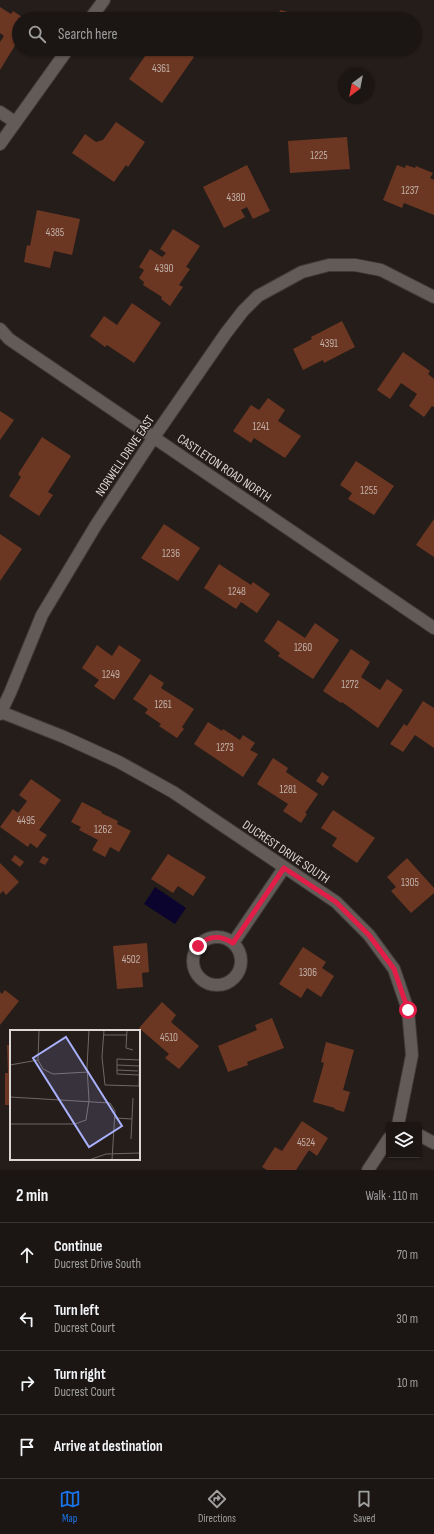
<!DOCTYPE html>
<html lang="en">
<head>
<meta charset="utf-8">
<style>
  body { margin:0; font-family:"Sofia Sans Condensed",sans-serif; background:#241f1d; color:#f1f3f6 }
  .controls { position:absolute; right:12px; bottom:12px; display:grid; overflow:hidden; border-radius:4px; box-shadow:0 1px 3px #0004 }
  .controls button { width:36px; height:36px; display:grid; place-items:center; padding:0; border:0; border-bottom:1px solid #393534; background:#1b1614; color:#f1f3f6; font:20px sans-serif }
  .compass { position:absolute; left:338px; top:68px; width:36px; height:36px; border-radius:50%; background:#1b1614; box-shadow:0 1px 3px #0004; rotate:212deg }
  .stop { position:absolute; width:12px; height:12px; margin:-9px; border:3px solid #e11d48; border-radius:50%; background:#fff }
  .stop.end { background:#e11d48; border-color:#fff; box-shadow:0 1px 4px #0008 }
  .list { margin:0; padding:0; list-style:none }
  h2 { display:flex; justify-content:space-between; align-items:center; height:52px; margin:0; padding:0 16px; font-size:17px }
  h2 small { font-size:13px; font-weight:400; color:#a09fa0 }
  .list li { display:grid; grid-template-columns:26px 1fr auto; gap:12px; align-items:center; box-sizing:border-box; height:64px; padding:0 16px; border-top:1px solid #393534 }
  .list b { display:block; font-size:15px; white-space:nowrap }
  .list p { margin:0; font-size:13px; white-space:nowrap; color:#a09fa0 }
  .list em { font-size:13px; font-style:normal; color:#a09fa0 }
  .icon { flex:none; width:22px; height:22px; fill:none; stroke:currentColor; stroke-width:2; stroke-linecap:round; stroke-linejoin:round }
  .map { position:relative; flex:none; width:434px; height:1170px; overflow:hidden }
  .search { position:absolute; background:#1b1614; box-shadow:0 1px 3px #0004; left:12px; right:12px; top:12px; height:44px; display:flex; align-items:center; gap:10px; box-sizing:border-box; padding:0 14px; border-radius:22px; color:#a09fa0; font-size:15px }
  .sheet { height:308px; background:#1b1614 }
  nav { display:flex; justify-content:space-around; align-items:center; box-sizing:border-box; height:56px; border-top:1px solid #393534; background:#1b1614; font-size:11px; color:#a09fa0 }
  nav a { display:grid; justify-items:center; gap:2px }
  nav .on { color:#1a73e8 }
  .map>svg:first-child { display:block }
</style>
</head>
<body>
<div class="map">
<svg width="434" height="1170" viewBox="0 0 434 1170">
  <rect width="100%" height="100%" fill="#241d1a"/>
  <path fill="#0a042f" d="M155 887 186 908 175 924 144 904Z"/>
  <path fill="#6c3722" d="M0 7 11 14 13 11 25 19H19V39L0 70V42L4 36 0 33Z
    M280 10 288 12 287 19H278Z
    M150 49H182L194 57 162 103 129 79Z
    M116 122 145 142 128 167 126 165 114 182 72 153 85 134 96 142 103 140Z
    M347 137 350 169 290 173 288 141Z
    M247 165 270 211 253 219 247 207 241 210 245 217 224 228 203 187Z
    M397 165 405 168 406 165 415 168 416 166 433 173 430 178 434 180V215L404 203 402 208 383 200Z
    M37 210 80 219 72 255 54 251 50 268 24 262 27 245 30 246Z
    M173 229 200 246 186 267 190 269 179 285 183 287 170 306 161 299 162 297 143 285 144 282 139 278 144 270 139 267 150 249 162 257 166 253 160 249Z
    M132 303 161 323 134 363 107 345 105 347 90 336 104 316 117 325Z
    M342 321 355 347 324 363 323 360 303 370 293 349 312 339 311 337Z
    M403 352 430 371 428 374 434 379V407L432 406 424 417 409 406 417 394 401 383 390 399 377 390Z
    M268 398 285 410 278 421 301 436 285 458 254 438 251 443 233 431 251 405 259 410Z
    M0 411 14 420 0 440Z
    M42 437 71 456 48 492 53 495 39 516 9 496 21 477 18 474Z
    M356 461 394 486 374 515 348 499 352 493 340 485Z
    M434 519V557L416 545Z
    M164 524 200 548 178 581 141 558Z
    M0 534 22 549 0 581Z
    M219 564 251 585 253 582 270 594 257 613 241 602 236 609 204 588Z
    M278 620 305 638 315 623 339 640 313 679 278 656 280 653 264 641Z
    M97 645 112 656 119 645 141 660 114 700 94 686 99 680 82 668Z
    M351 649 370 662 361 677 380 690 387 679 403 690 378 728 342 702 341 703 323 691Z
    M150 674 164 683 161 688 194 709 182 727 184 729 177 738 159 726 161 724 145 713 148 709 133 699Z
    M423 701 434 708V748L415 735 403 752 390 744 404 724 407 726Z
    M208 722 222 731 223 729 240 740 243 735 255 743 250 750 258 754 243 777 194 744Z
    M273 758 288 768 286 772 318 794 305 813 307 814 301 823 283 811 288 804 257 784Z
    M322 772 329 777 323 786 316 781Z
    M31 779 61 800 39 830 47 835 37 848 30 843 28 847 0 827 13 809 18 813 27 801 19 795Z
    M82 802 102 812 101 813 118 821 117 824 131 831 119 852 110 847 105 857 92 850 98 840 79 830 81 827 71 822Z
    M333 810 375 838 357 863 332 846 337 838 321 828Z
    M168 854 206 877 193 896 178 886 173 893 151 879Z
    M15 855 24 862 20 867 11 860Z
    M43 856 49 859 45 865 39 862Z
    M407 858 434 888V893L411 913 391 891 396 887 387 877Z
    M0 863 19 882 6 895 3 891 0 894Z
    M147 943 149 972 142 973 143 987 117 989 113 946Z
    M303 947 326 962 322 968 334 976 321 997 307 988 301 998 279 984Z
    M5 990 19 1001 0 1025V992L2 994Z
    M162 1002 176 1015 171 1022 199 1046 179 1069 165 1058 169 1054 139 1028Z
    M272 1018 284 1048 247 1062 248 1065 228 1072 218 1046 257 1030 255 1025Z
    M326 1042 354 1050 343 1090 350 1092 344 1112 334 1109 335 1108 313 1102 324 1063 321 1062Z
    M7 1045H11V1105H5V1073H8Z
    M302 1121 328 1138 317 1156 309 1150 296 1170H267L262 1167 275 1147 282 1151Z"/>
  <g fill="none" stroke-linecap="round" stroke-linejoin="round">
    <g stroke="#3f3938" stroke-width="14">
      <path id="minor" d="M90 19 104 0
        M0 112 15 122
        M0 144 68 49
        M0 329 9 339 31 354 434 628
        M1 712 64 737 119 762 173 792 336 902 369 935 394 969 408 1010 412 1055 398 1125
        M0 714 10 693 42 615 96 525 154 437 226 333 243 311 258 296 302 272 329 265H355L381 270 434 297
        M193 961a24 24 0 1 1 48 0a24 24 0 1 1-48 0Z
        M233 943 284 868
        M419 1135 434 1143
        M368 1170 389 1138"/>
    </g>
    <use href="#minor" stroke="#635b58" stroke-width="12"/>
  </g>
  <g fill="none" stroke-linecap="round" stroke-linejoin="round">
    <path stroke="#e11d48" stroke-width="5" d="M198 946C209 935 220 935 233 943L284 868 336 902 369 935 394 969 408 1010"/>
  </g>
  <g text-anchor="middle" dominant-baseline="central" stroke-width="3" stroke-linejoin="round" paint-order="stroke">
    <g font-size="11" fill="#c0afa8">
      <text x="161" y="68">4361</text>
      <text x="319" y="155">1225</text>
      <text x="410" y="190">1237</text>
      <text x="236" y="197">4380</text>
      <text x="55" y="232">4385</text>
      <text x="164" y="268">4390</text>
      <text x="329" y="343">4391</text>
      <text x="261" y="426">1241</text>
      <text x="369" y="490">1255</text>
      <text x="171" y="553">1236</text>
      <text x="237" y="591">1248</text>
      <text x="303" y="647">1260</text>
      <text x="111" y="674">1249</text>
      <text x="350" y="684">1272</text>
      <text x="163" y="704">1261</text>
      <text x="225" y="747">1273</text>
      <text x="288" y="789">1281</text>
      <text x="26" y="820">4495</text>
      <text x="103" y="829">1262</text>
      <text x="410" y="882">1305</text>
      <text x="131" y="959">4502</text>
      <text x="308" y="972">1306</text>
      <text x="169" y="1037">4510</text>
      <text x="306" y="1142">4524</text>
    </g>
    <g font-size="13" fill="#dcd7d5" stroke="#241d1a">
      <text transform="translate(125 456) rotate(-56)">NORWELL DRIVE EAST</text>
      <text transform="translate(224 468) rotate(34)">CASTLETON ROAD NORTH</text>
      <text transform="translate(286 852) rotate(34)">DUCREST DRIVE SOUTH</text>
    </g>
  </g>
  <g transform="translate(10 1030)">
    <rect width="130" height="130" fill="#241d1a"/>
    <path fill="none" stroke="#6e6765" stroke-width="1" d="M29 0 28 30 33 39 43 44 78 42M94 0 92 27 95 55 129 56 130 5M117 0 116 18 123 20M94 5H117M0 35 28 30M107 35 129 36M107 40 128 41M129 45 107 44V29L130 30M0 67 100 73 105 81 102 130M105 88 122 89M0 94H65L76 90 79 70 77 37 79 0M121 109 123 68M79 130 96 124 130 123"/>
    <path fill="#a9b0fc" fill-opacity="0.15" stroke="#a9b0fc" stroke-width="2" d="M56 7 112 96 79 117 23 28Z"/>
    <rect width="130" height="130" fill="none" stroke="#dcd7d5" stroke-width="2"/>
  </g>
</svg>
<div class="controls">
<button><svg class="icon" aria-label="layers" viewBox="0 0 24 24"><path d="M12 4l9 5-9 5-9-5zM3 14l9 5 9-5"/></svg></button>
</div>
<svg class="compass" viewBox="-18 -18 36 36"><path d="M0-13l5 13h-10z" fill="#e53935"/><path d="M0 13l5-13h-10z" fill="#a09fa0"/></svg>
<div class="stop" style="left:408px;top:1010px"></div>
<div class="stop end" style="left:198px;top:946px"></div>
<div class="search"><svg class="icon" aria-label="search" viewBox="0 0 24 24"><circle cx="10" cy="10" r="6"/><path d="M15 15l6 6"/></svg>Search here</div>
</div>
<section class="sheet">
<h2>2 min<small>Walk · 110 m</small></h2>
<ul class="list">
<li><svg class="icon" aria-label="ahead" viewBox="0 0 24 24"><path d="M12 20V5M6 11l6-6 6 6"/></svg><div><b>Continue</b><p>Ducrest Drive South</p></div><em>70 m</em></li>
<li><svg class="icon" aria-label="left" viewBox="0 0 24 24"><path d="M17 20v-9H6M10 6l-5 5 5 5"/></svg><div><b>Turn left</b><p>Ducrest Court</p></div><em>30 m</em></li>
<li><svg class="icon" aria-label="right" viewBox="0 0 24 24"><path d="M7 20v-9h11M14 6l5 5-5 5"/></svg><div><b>Turn right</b><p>Ducrest Court</p></div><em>10 m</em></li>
<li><svg class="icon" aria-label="arrive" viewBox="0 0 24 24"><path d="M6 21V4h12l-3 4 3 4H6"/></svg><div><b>Arrive at destination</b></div></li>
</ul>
</section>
<nav>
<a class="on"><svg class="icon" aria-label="map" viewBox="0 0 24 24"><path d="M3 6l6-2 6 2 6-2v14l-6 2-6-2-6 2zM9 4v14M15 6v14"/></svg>Map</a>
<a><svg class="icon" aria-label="directions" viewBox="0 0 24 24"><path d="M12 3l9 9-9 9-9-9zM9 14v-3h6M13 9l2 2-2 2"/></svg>Directions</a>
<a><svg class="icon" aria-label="saved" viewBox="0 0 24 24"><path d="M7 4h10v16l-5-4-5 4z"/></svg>Saved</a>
</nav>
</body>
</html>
